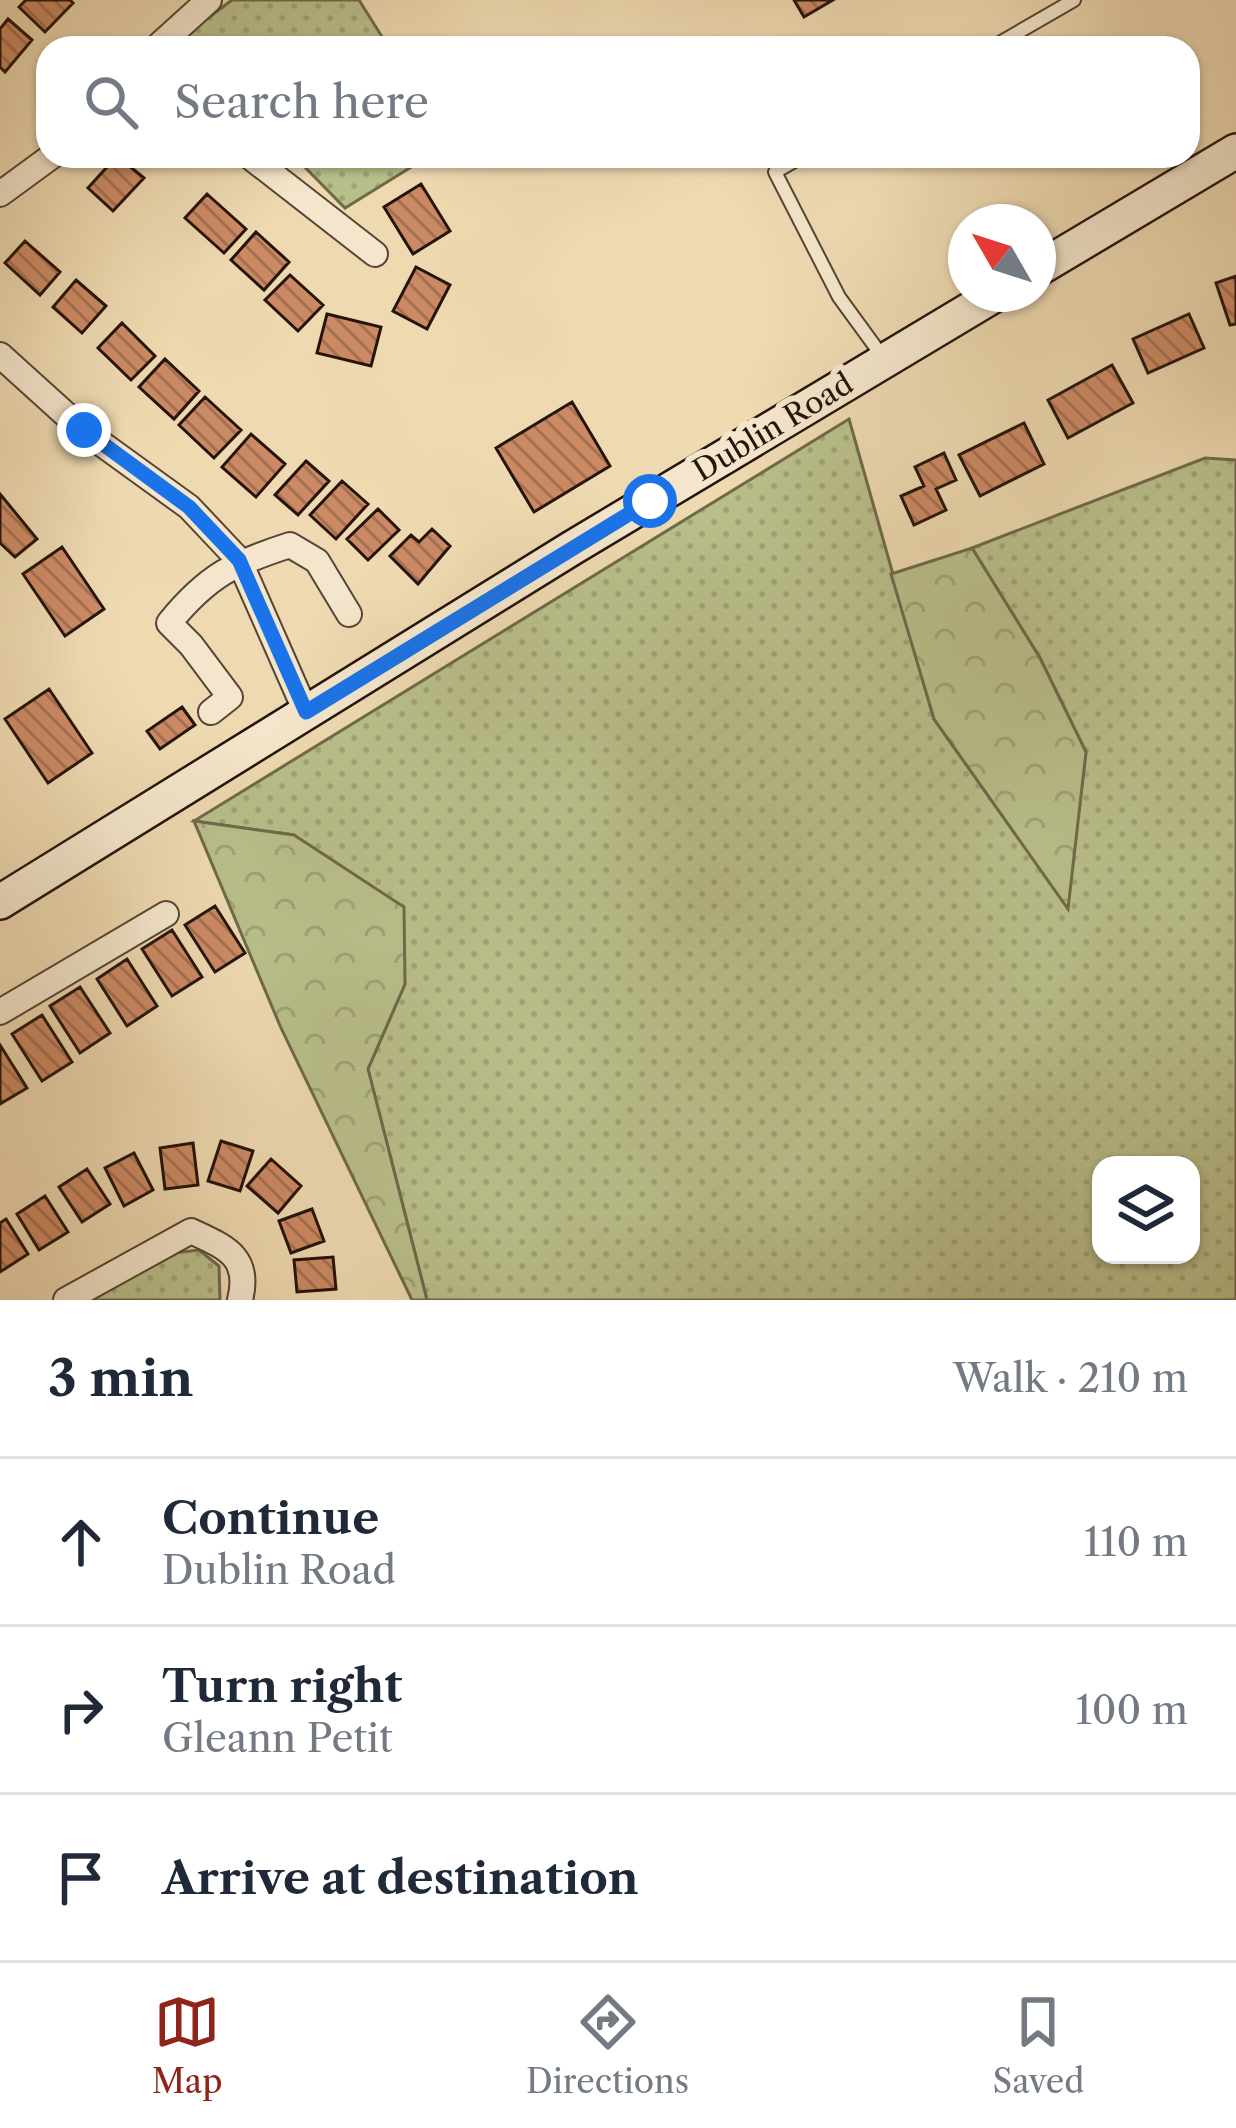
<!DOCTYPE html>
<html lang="en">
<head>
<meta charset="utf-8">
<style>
  body { margin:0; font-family:"Libre Caslon Text",serif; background:#f2f2f3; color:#1f2937 }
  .controls { position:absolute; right:36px; bottom:36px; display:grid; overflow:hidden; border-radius:24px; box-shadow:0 3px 9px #0004 }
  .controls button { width:108px; height:108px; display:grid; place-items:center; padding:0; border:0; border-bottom:3px solid #e0e1e3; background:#fff; color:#1f2937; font:60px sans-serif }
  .compass { position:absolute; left:948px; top:204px; width:108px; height:108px; border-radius:50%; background:#fff; box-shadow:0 3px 9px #0004; rotate:309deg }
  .stop { position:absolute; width:36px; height:36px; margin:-27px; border:9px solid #1a73e8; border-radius:50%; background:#fff }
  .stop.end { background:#1a73e8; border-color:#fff; box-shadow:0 3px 12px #0008 }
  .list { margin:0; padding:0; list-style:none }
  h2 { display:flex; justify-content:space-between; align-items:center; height:156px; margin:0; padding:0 48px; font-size:51px }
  h2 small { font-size:39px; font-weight:400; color:#747a83 }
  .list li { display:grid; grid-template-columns:78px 1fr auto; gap:36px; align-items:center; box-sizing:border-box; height:168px; padding:0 48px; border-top:3px solid #e0e1e3 }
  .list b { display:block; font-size:45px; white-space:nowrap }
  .list p { margin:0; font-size:39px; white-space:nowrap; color:#747a83 }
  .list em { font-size:39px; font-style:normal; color:#747a83 }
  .icon { flex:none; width:66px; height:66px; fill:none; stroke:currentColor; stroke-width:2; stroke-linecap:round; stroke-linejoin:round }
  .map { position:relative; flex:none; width:1236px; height:1300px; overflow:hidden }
  .search { position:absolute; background:#fff; box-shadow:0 3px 9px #0004; left:36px; right:36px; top:36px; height:132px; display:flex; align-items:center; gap:30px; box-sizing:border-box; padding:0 42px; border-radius:36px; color:#747a83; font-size:45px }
  .sheet { height:660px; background:#fff }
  nav { display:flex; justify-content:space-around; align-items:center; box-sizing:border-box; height:168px; border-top:3px solid #e0e1e3; background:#fff; font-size:33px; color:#747a83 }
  nav a { display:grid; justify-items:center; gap:6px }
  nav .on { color:#8f2418 }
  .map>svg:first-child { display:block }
</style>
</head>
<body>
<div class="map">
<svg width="1236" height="1300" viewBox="0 0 1236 1300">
  <defs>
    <pattern id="green-dots" width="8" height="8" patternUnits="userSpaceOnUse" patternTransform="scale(3)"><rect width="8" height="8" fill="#b9bf8b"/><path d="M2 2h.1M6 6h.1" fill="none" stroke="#9fa377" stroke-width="1.8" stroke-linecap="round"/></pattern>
    <pattern id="forest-crowns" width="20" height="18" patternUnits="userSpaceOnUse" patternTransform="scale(3)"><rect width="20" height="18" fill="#b9bf8b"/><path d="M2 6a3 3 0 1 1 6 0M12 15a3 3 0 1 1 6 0" fill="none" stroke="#9fa377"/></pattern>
    <pattern id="building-back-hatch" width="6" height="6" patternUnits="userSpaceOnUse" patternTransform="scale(3)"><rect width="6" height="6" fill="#cc8a64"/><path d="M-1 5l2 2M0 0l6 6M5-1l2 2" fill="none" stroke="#a57051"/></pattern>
  </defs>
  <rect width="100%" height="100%" fill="#eed9b1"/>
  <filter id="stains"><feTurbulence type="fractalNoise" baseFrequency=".00167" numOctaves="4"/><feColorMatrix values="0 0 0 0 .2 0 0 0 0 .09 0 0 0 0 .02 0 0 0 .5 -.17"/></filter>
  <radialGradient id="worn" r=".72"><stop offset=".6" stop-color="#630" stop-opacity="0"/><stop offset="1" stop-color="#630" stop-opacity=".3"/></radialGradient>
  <path fill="url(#green-dots)" stroke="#6e6a4a" stroke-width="3" fill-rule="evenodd" d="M232 0H359L389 48H189L180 39Z
    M294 156H429L345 208Z
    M849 419 934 719 1067 907 1086 752 1040 658 972 548 1205 458 1236 460V1300H427L368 1069 405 984 294 835 194 821ZM1101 1165H1191V1255H1101Z
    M199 1250 219 1266 220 1300H90L165 1254Z"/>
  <path fill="url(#forest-crowns)" stroke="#6e6a4a" stroke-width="3" d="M972 548 1040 658 1086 752 1068 909 934 719 891 574Z
    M194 821 294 835 404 907 405 984 368 1069 427 1300H412L281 1028Z"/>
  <path fill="url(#building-back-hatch)" stroke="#24140a" stroke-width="3" d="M26 0H70L73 3 45 32 19 7Z
    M794 0H833L804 17Z
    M8 19 32 40 5 72 0 67V29Z
    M117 156 144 178 113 211 88 188Z
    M421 184 450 231 413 254 384 207Z
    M207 194 246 229 224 253 185 218Z
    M256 232 289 262 264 290 231 260Z
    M25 241 60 272 40 295 5 263Z
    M416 267 450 285 427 329 393 311Z
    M290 275 323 305 298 331 265 300Z
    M1236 276V324L1230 325 1216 283Z
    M76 280 106 306 82 333 53 307Z
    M327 314 381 327 371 366 317 353Z
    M1189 314 1204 348 1148 373 1133 339Z
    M122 323 155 356 131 380 98 348Z
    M165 359 199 391 174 419 139 387Z
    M1112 365 1133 403 1068 438 1048 400Z
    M205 397 241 430 214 458 179 425Z
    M572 402 610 466 534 512 496 448Z
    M1024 423 1044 464 980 496 959 455Z
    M251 434 285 464 256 497 222 467Z
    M944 453 956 480 936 489 946 510 914 525 901 496 924 486 915 467Z
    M306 461 329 481 298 515 275 495Z
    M342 481 368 504 336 539 310 515Z
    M0 494 37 539 15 557 0 543Z
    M378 509 399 530 368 560 347 539Z
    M432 529 450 546 418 584 390 556 411 535 419 542Z
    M62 547 104 609 65 636 23 574Z
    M49 689 92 753 48 783 5 719Z
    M182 707 195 725 160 749 147 731Z
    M215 906 245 953 215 972 185 925Z
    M172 930 202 977 172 996 142 949Z
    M127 959 157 1006 127 1026 97 979Z
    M80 987 110 1033 80 1053 50 1006Z
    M42 1015 72 1062 42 1081 12 1034Z
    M0 1045 27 1088 0 1104Z
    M221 1141 253 1151 240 1191 208 1181Z
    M193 1143 198 1185 165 1189 160 1148Z
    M134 1153 153 1190 124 1206 105 1168Z
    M271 1159 301 1186 278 1213 247 1186Z
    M87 1169 110 1204 82 1222 59 1187Z
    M45 1196 68 1232 39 1250 17 1214Z
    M312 1209 324 1241 291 1253 279 1221Z
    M6 1219 28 1254 0 1272V1223Z
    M333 1257 336 1289 297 1292 294 1260Z"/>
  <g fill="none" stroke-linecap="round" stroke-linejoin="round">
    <g stroke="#564534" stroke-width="16">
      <path id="lane" d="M991 48 1074 0
        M803 156 775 172 839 297 882 356"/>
    </g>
    <g stroke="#564534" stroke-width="28">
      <path id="street" d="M156 48 209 0
        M249 156 375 254
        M0 194 52 156
        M0 355 84 431 189 507 239 560 306 712
        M211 712 230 697 191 645 169 623C208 575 234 563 290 545L317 561 349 614
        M0 1012 166 914
        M66 1300 191 1231C225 1247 251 1256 240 1300"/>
    </g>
    <g stroke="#24140a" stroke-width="38">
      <path id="secondary" d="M1038 269 1236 151
        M0 902 572 548 996 294"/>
    </g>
    <use href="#lane" stroke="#f4e6cc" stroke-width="12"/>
    <use href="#street" stroke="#f4e6cc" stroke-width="24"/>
    <use href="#secondary" stroke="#f4e6cc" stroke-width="33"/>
  </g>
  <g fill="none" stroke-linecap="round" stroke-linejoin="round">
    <path stroke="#1a73e8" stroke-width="15" d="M84 430 189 507 239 560 306 712 650 501"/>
  </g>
  <g text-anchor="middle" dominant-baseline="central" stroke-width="12" stroke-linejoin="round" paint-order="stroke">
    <g font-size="30" fill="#24140a" stroke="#f4e6cc">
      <text transform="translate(773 427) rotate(-31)">Dublin Road</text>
    </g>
  </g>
  <rect width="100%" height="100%" filter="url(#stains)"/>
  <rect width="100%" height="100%" fill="url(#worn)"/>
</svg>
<div class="controls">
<button><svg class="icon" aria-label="layers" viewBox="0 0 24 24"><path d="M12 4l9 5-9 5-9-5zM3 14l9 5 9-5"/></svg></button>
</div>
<svg class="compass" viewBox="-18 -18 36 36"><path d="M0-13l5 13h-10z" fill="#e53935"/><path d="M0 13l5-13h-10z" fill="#747a83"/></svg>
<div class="stop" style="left:650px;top:501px"></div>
<div class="stop end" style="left:84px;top:430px"></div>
<div class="search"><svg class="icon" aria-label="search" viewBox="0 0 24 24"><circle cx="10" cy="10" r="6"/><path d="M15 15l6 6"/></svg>Search here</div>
</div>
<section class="sheet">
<h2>3 min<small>Walk · 210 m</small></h2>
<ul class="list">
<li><svg class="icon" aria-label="ahead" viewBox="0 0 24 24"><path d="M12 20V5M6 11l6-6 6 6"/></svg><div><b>Continue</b><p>Dublin Road</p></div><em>110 m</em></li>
<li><svg class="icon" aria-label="right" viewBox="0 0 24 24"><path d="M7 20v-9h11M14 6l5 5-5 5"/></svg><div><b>Turn right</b><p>Gleann Petit</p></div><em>100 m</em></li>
<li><svg class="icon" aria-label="arrive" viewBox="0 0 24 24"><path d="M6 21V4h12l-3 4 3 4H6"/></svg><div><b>Arrive at destination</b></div></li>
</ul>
</section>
<nav>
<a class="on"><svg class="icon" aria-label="map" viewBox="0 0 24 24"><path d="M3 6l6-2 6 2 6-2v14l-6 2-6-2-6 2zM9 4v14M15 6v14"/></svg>Map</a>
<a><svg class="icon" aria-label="directions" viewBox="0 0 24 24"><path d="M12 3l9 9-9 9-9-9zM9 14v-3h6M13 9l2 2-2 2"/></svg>Directions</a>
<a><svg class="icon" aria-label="saved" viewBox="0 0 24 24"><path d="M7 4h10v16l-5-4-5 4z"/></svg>Saved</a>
</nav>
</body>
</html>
